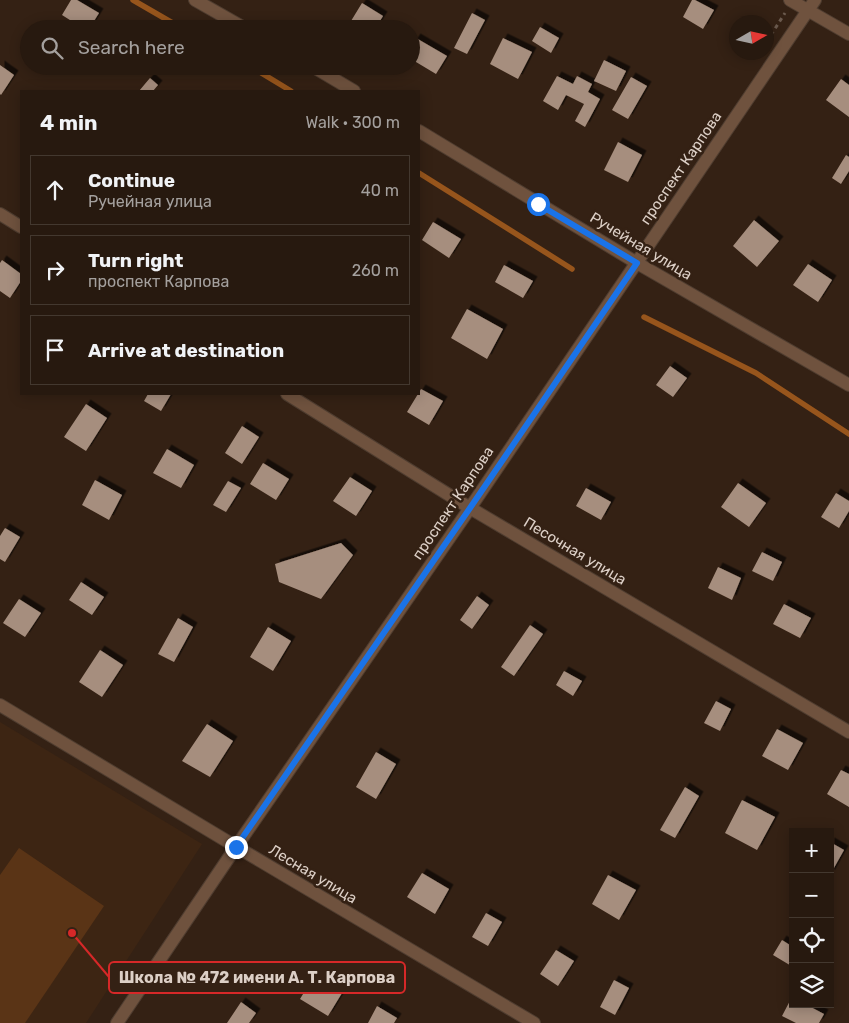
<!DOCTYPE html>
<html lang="en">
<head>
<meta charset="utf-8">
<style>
  body { margin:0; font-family:Rubik,sans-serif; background:#2f2218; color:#f1f3f6 }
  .controls { position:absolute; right:15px; bottom:15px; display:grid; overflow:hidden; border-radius:0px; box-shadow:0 2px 12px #0003 }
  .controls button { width:45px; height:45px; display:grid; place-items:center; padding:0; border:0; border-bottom:1px solid #43382f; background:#27190f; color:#f1f3f6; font:25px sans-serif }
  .compass { position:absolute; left:729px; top:15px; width:45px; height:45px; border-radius:50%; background:#27190f; box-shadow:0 2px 12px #0003; rotate:81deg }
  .stop { position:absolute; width:15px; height:15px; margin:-11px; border:4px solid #1a73e8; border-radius:50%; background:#fff }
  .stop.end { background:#1a73e8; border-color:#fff; box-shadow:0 1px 5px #0008 }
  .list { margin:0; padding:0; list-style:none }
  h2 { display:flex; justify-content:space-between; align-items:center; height:65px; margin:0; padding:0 20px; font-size:21px }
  h2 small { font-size:16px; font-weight:400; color:#a4a09e }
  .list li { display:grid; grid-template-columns:32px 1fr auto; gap:15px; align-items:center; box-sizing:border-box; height:70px; margin:0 10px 10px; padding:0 10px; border:1px solid #43382f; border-radius:0px }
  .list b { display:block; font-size:19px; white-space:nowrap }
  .list p { margin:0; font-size:16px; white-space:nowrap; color:#a4a09e }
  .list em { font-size:16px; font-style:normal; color:#a4a09e }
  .icon { flex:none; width:28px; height:28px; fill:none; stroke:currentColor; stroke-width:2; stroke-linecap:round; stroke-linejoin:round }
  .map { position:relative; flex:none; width:849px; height:1023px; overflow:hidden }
  .search { position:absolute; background:#27190f; box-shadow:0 2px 12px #0003; left:20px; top:20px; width:400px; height:55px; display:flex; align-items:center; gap:12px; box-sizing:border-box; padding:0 18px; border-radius:28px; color:#a4a09e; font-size:19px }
  .panel { position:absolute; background:#27190f; box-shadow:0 2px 12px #0003; left:20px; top:90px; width:400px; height:305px; border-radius:0px }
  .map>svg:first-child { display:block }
</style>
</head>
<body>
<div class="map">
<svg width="849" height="1023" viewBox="0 0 849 1023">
  <defs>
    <filter id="shadow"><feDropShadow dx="4.5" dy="-4.5" stdDeviation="0" flood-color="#0009"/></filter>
  </defs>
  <rect width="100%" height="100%" fill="#342114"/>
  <path fill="#3d2513" d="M0 722 202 844 86 1023H0Z"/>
  <path fill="#5a3416" d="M19 848 104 906 25 1023H0V875Z"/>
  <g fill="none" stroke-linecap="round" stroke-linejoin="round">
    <path stroke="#97551c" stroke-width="5.5" d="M133 0 183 29
      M250 66 291 91
      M419 173 572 269
      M644 317 756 373 849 434"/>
  </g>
  <path fill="#a68e7e" filter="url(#shadow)" d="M71 0H77L99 13 89 29H84L62 15Z
    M692 0H695L714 10 703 29 683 17Z
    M362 3 383 16 375 29H363L351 21Z
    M472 13 485 20 467 54 454 48Z
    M540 27 559 38 551 53 532 41Z
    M416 38 447 56 436 74 411 59V46Z
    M503 38 532 52 518 79 490 64Z
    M604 60 626 71 616 91 594 81Z
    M0 65 14 75 1 95 0 94Z
    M557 76 573 84 577 76 592 84 588 92 600 99 585 127 575 121 584 104 566 95 558 110 543 101Z
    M631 77 647 86 628 119 612 110Z
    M150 78 158 85 153 91H139Z
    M841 79 849 85V117L826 100Z
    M618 142 642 155 628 182 604 170Z
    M846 155 849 157V171L841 184 832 178Z
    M754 220 779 241 757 267 733 246Z
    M433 222 461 239 449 258 422 240Z
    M2 260 21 274V281L10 298 0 291V263Z
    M808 264 832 280 818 302 793 285Z
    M504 265 533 281 523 298 495 282Z
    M467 309 503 329 487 359 451 338Z
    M670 366 687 378 673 397 656 385Z
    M421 389 443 401 429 425 407 412Z
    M148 394H171L161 411 144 401Z
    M86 404 107 418 86 451 64 437Z
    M242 426 259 437 242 464 225 453Z
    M167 449 194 465 181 488 153 473Z
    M263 463 289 479 276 500 250 484Z
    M350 477 372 491 356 516 333 501Z
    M95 480 122 495 109 520 82 505Z
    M228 481 241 488 226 512 213 505Z
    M738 483 766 503 749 527 721 507Z
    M586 488 611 502 601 520 576 506Z
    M836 493 849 501V511L839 528 821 517Z
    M5 528 20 537 5 562 0 559V536Z
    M341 543 353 555 321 599 279 582 275 564Z
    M762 552 782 562 773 581 752 571Z
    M718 567 741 578 732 600 708 588Z
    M81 582 104 597 92 615 69 600Z
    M477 596 489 605 472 629 460 620Z
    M19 599 41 613 25 637 3 623Z
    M784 604 811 618 800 638 773 624Z
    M178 618 193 627 174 662 158 654Z
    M530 625 543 634 514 676 501 667Z
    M268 627 291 641 273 671 250 657Z
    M100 650 123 665 102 697 79 682Z
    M564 671 582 681 573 696 556 685Z
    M716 701 731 709 720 731 704 723Z
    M207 724 233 741 210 777 182 761Z
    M777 729 803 743 788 770 762 756Z
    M376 752 396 764 376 799 356 787Z
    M841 770 849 774V807L827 794Z
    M685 787 699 796 675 838 660 830Z
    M742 800 775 817 757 850 725 833Z
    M830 842 844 850 830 875Z
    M422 873 449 889 435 914 407 897Z
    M608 875 636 890 619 920 592 904Z
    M486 913 502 922 488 946 472 937Z
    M782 940 793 947V967L773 955Z
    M556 950 574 961 558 986 540 974Z
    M314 976 342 993 328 1016 300 999Z
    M614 980 629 988 615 1015 600 1007Z
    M793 995V1004H805L824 1014 819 1023H796L782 1016Z
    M241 1002 256 1013 249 1023H227Z
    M377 1006 397 1018 394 1023H368Z"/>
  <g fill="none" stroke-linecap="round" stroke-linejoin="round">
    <g stroke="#4f3d30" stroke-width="14">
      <path id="minor" d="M195 0 246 29
        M790 0 849 34
        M312 66 354 91
        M419 131 637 263 849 385
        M0 214 21 227
        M287 394 470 508 849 732
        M0 705 225 840 534 1023
        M117 1023 236 847 470 508 815 0"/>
    </g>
    <path stroke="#6b5a4e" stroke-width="3" stroke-dasharray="4 4" stroke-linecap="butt" d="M771 35 785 13"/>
    <use href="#minor" stroke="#6f523e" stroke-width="12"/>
  </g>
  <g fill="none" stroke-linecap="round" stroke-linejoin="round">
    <path stroke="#1a73e8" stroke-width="6" d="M236 847 470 508 637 263 538 204"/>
  </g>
  <g text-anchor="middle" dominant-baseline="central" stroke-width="5" stroke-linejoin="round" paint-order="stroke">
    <g font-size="15" fill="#dccfc6" stroke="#342114">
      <text transform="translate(681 168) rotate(-56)">проспект Карпова</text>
      <text transform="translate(641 246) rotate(31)">Ручейная улица</text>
      <text transform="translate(453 503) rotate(-56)">проспект Карпова</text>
      <text transform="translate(575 551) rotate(31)">Песочная улица</text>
      <text transform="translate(313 874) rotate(31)">Лесная улица</text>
    </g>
  </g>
  <path fill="none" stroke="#d62828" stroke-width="2" d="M72 933L109 977"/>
  <circle fill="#d62828" stroke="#342114" stroke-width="2" cx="72" cy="933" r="5"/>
  <rect fill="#342114" stroke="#d62828" stroke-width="2" x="109" y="962" width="296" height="31" rx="5"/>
  <g font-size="16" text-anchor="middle" font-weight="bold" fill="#dccfc6">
    <text x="257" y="983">Школа № 472 имени А. Т. Карпова</text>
  </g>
</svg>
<div class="controls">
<button>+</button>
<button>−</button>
<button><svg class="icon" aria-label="locate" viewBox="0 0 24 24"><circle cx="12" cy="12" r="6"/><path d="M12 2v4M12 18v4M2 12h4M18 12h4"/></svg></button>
<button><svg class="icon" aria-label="layers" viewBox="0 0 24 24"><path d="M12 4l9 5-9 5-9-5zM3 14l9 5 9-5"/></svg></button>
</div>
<svg class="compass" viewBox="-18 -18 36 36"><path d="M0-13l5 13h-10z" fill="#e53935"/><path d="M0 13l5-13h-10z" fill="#a4a09e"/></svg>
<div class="stop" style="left:538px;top:204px"></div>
<div class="stop end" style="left:236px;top:847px"></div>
<div class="search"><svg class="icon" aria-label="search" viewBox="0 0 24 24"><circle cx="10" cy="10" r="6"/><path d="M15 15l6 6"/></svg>Search here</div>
<section class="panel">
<h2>4 min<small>Walk · 300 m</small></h2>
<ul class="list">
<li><svg class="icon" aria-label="ahead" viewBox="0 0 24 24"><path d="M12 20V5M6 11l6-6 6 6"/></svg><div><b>Continue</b><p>Ручейная улица</p></div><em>40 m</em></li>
<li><svg class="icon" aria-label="right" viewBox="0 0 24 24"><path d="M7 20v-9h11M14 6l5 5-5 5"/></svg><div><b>Turn right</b><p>проспект Карпова</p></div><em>260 m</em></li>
<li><svg class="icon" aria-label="arrive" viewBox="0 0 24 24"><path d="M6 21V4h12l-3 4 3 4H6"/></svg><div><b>Arrive at destination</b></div></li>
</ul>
</section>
</div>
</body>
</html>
